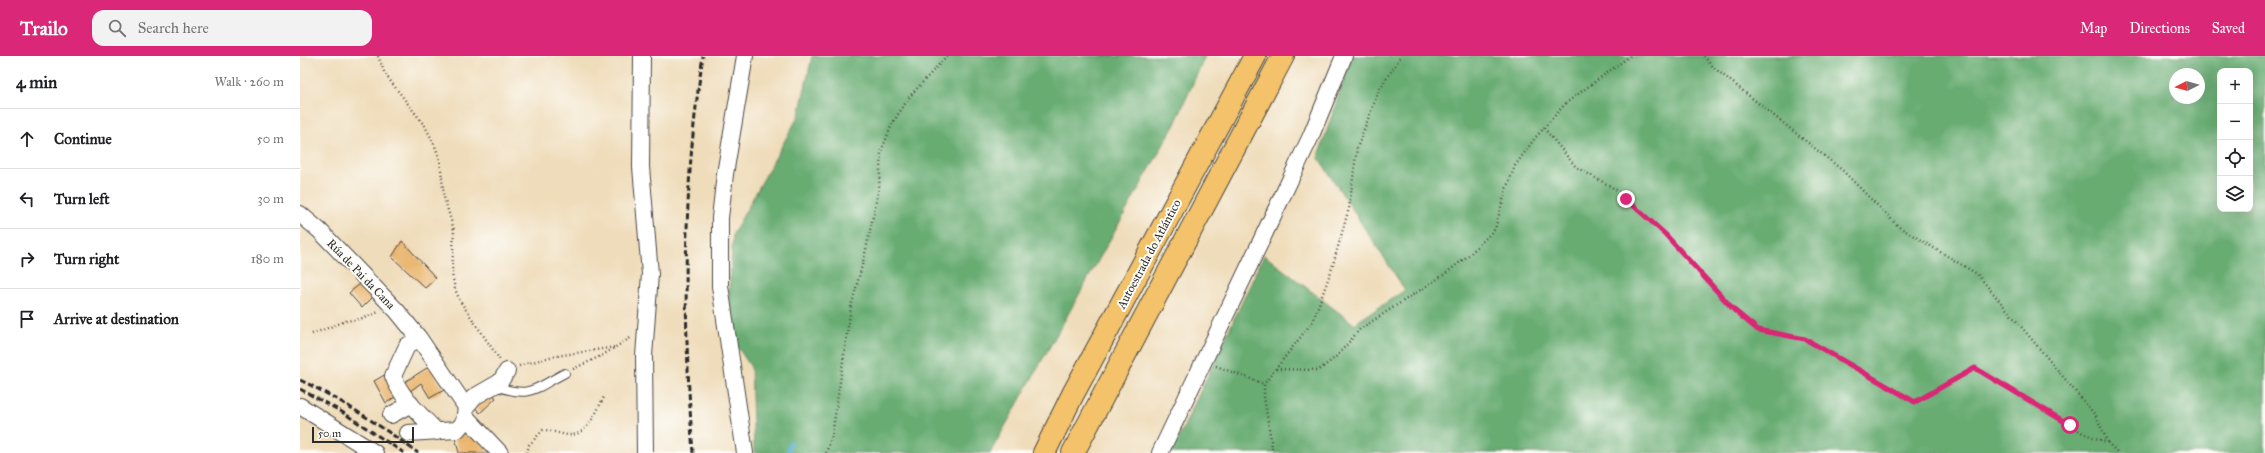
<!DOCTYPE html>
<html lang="en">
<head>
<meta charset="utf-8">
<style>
  body { margin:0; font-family:"IM FELL Great Primer",serif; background:#f2f2f2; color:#202124 }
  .controls { position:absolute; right:12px; top:12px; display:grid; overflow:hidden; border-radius:8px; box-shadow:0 4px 16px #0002 }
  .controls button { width:36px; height:36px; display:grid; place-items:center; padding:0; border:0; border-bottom:1px solid #e0e0e0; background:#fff; color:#202124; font:20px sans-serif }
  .compass { position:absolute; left:1869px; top:12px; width:36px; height:36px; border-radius:50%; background:#fff; box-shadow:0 4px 16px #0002; rotate:264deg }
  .scale { position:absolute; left:12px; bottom:10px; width:102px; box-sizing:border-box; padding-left:4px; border:2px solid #2b2b2b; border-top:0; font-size:11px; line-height:14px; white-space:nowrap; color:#2b2b2b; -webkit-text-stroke:3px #fdfcf7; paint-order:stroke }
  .stop { position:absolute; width:12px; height:12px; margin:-9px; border:3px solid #db2777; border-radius:50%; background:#fff }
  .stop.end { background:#db2777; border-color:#fff; box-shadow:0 1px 4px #0008 }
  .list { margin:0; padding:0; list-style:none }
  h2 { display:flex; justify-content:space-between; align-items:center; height:52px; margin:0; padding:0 16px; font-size:17px }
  h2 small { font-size:13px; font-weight:400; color:#757577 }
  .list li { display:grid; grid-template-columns:26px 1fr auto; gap:12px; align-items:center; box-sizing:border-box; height:60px; padding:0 16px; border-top:1px solid #e0e0e0 }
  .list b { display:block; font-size:15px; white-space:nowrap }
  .list em { font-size:13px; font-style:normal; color:#757577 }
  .icon { flex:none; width:22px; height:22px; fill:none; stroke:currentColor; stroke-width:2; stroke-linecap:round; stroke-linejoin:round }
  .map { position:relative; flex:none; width:1965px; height:397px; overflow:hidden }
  header { display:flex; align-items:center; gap:24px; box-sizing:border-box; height:56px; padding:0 20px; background:#db2777; color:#fff }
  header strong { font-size:19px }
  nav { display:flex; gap:22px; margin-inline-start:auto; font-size:14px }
  .search { width:280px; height:36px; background:#f2f2f2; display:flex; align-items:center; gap:10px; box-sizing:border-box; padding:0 14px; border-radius:12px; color:#757577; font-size:15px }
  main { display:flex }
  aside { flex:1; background:#fff }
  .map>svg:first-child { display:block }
</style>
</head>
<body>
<header>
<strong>Trailo</strong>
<div class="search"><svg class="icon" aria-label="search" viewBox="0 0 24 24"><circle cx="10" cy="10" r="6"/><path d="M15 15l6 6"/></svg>Search here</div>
<nav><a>Map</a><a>Directions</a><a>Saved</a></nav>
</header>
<main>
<aside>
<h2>4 min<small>Walk · 260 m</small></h2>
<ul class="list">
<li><svg class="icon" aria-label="ahead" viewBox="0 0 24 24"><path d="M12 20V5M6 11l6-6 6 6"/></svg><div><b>Continue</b></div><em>50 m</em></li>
<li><svg class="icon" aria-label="left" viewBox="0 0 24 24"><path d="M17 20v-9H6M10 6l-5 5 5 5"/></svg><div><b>Turn left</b></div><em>30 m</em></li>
<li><svg class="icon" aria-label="right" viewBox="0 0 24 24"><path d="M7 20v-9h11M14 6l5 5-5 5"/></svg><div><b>Turn right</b></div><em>180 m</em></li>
<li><svg class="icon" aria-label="arrive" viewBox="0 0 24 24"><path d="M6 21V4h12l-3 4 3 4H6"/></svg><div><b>Arrive at destination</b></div></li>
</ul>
</aside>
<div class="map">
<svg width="1965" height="397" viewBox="0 0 1965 397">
  <rect width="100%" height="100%" fill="#fdfcf7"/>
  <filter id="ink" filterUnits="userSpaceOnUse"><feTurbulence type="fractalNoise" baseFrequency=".025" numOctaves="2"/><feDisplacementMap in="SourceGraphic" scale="8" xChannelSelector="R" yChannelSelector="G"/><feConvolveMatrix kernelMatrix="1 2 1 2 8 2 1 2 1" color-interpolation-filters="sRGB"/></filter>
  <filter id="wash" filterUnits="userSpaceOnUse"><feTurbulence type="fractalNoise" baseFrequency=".012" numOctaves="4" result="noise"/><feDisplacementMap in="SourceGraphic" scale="16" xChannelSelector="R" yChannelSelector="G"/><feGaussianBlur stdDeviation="0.9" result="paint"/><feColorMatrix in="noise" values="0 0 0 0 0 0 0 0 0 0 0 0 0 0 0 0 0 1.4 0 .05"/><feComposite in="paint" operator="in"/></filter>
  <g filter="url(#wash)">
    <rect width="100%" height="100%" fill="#efdcba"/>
    <path fill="#68ac72" stroke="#4a6c4e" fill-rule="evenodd" d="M512 0H905L875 68 690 397H454L451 311 426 274 433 178 499 59Z
      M1052 0H1965V397H868L880 379 964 199 1054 268 1105 234 1018 101ZM1920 15H1950V153H1920ZM1875 18H1899V42H1875Z"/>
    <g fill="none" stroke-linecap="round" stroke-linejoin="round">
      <path stroke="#53b0d1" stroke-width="4" d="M487 397 491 386"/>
    </g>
    <g id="blocks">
      <path fill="#eab56e" d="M102 185 136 222 125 232 92 201Z
        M61 227 73 241 62 252 49 237Z
        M130 310 144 334 130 342 121 327 106 338 100 329Z
        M88 317 100 338 86 347 74 325Z
        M189 335 196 342 180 357 173 349Z
        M169 368 189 397H159L154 378Z"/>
    </g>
  </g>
  <g filter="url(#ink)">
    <use href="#blocks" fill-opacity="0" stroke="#484640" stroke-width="1"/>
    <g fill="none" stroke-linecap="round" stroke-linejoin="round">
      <g stroke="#484640" stroke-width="10">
        <path id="service" d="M194 330C232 342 232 334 265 317"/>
      </g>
      <g stroke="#484640" stroke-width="18">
        <path id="minor" d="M342 0 341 111 350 218 344 300 345 397
          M0 158 20 175 97 255 119 282 166 351
          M119 282 107 290 93 320C101 342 121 359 137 376
          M0 350 75 397
          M91 359 111 348
          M166 361 200 397
          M108 377 157 374 164 366 166 351 174 341 200 326 207 315
          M445 397 420 230V162L425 118 445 0
          M860 397 1010 82 1044 0"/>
      </g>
      <g stroke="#484640" stroke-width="24">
        <path id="motorway" d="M744 397 773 338 955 0
          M773 397 983 0"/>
      </g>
      <path stroke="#484640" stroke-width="2.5" stroke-dasharray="1 3" stroke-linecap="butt" d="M78 0 85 18 125 70 135 90 140 104 144 141 154 174 152 218 155 233 160 245 200 304
        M1404 0 1413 11 1542 114 1599 171 1677 218 1796 360 1808 387
        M1244 72 1276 111 1317 134 1365 178 1435 254 1459 274 1505 283 1615 346 1675 312 1783 377 1808 387 1818 397
        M12 278 46 265 60 263 79 256
        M219 310 250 301 315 291
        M916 310 964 328
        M273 313 301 300 332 281
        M976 313 1019 314 1037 300 1060 273 1145 218 1169 199 1195 173 1206 133 1215 110 1235 82 1266 47 1330 0
        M227 397 229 389 243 374C252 374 261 379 270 379 288 379 297 354 304 341
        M526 397 532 380 551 251 565 198 579 132 581 96 592 68 610 40 645 2 650 0
        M973 397 964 341V328L1013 265 1032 212 1049 152 1057 92 1079 34 1101 0"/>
      <use href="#service" stroke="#fff" stroke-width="8"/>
      <use href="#minor" stroke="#fff" stroke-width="16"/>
      <use href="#motorway" stroke="#f3c26a" stroke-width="22"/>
      <path stroke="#2b2b2b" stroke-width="3" stroke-dasharray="6 3" stroke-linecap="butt" d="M0 324C42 344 81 370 118 397
        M0 333 42 356 104 397
        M393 397C383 263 382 133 403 0"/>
    </g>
  </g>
  <g fill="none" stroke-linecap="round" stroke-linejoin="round" filter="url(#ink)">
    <path stroke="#db2777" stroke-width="5" d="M1326 143 1365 178 1434 254 1458 274 1505 283 1615 346 1675 312 1770 369"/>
  </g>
  <g text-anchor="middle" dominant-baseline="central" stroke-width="4" stroke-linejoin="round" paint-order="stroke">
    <g font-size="12" fill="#2b2b2b" stroke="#fdfcf7">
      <text transform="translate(849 198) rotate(-62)">Autoestrada do Atlántico</text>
      <text transform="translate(61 218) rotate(46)">Rúa de Pai da Cana</text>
    </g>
  </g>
</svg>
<div class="controls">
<button>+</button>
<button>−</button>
<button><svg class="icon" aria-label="locate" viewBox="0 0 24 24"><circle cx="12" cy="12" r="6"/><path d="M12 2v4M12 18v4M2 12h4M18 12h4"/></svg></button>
<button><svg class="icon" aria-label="layers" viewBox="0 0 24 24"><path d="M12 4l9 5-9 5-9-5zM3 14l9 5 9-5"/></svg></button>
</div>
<svg class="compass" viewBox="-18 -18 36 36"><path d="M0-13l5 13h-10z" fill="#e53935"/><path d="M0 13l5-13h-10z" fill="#757577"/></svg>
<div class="scale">50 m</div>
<div class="stop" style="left:1770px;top:369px"></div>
<div class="stop end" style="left:1326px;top:143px"></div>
</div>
</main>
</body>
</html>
